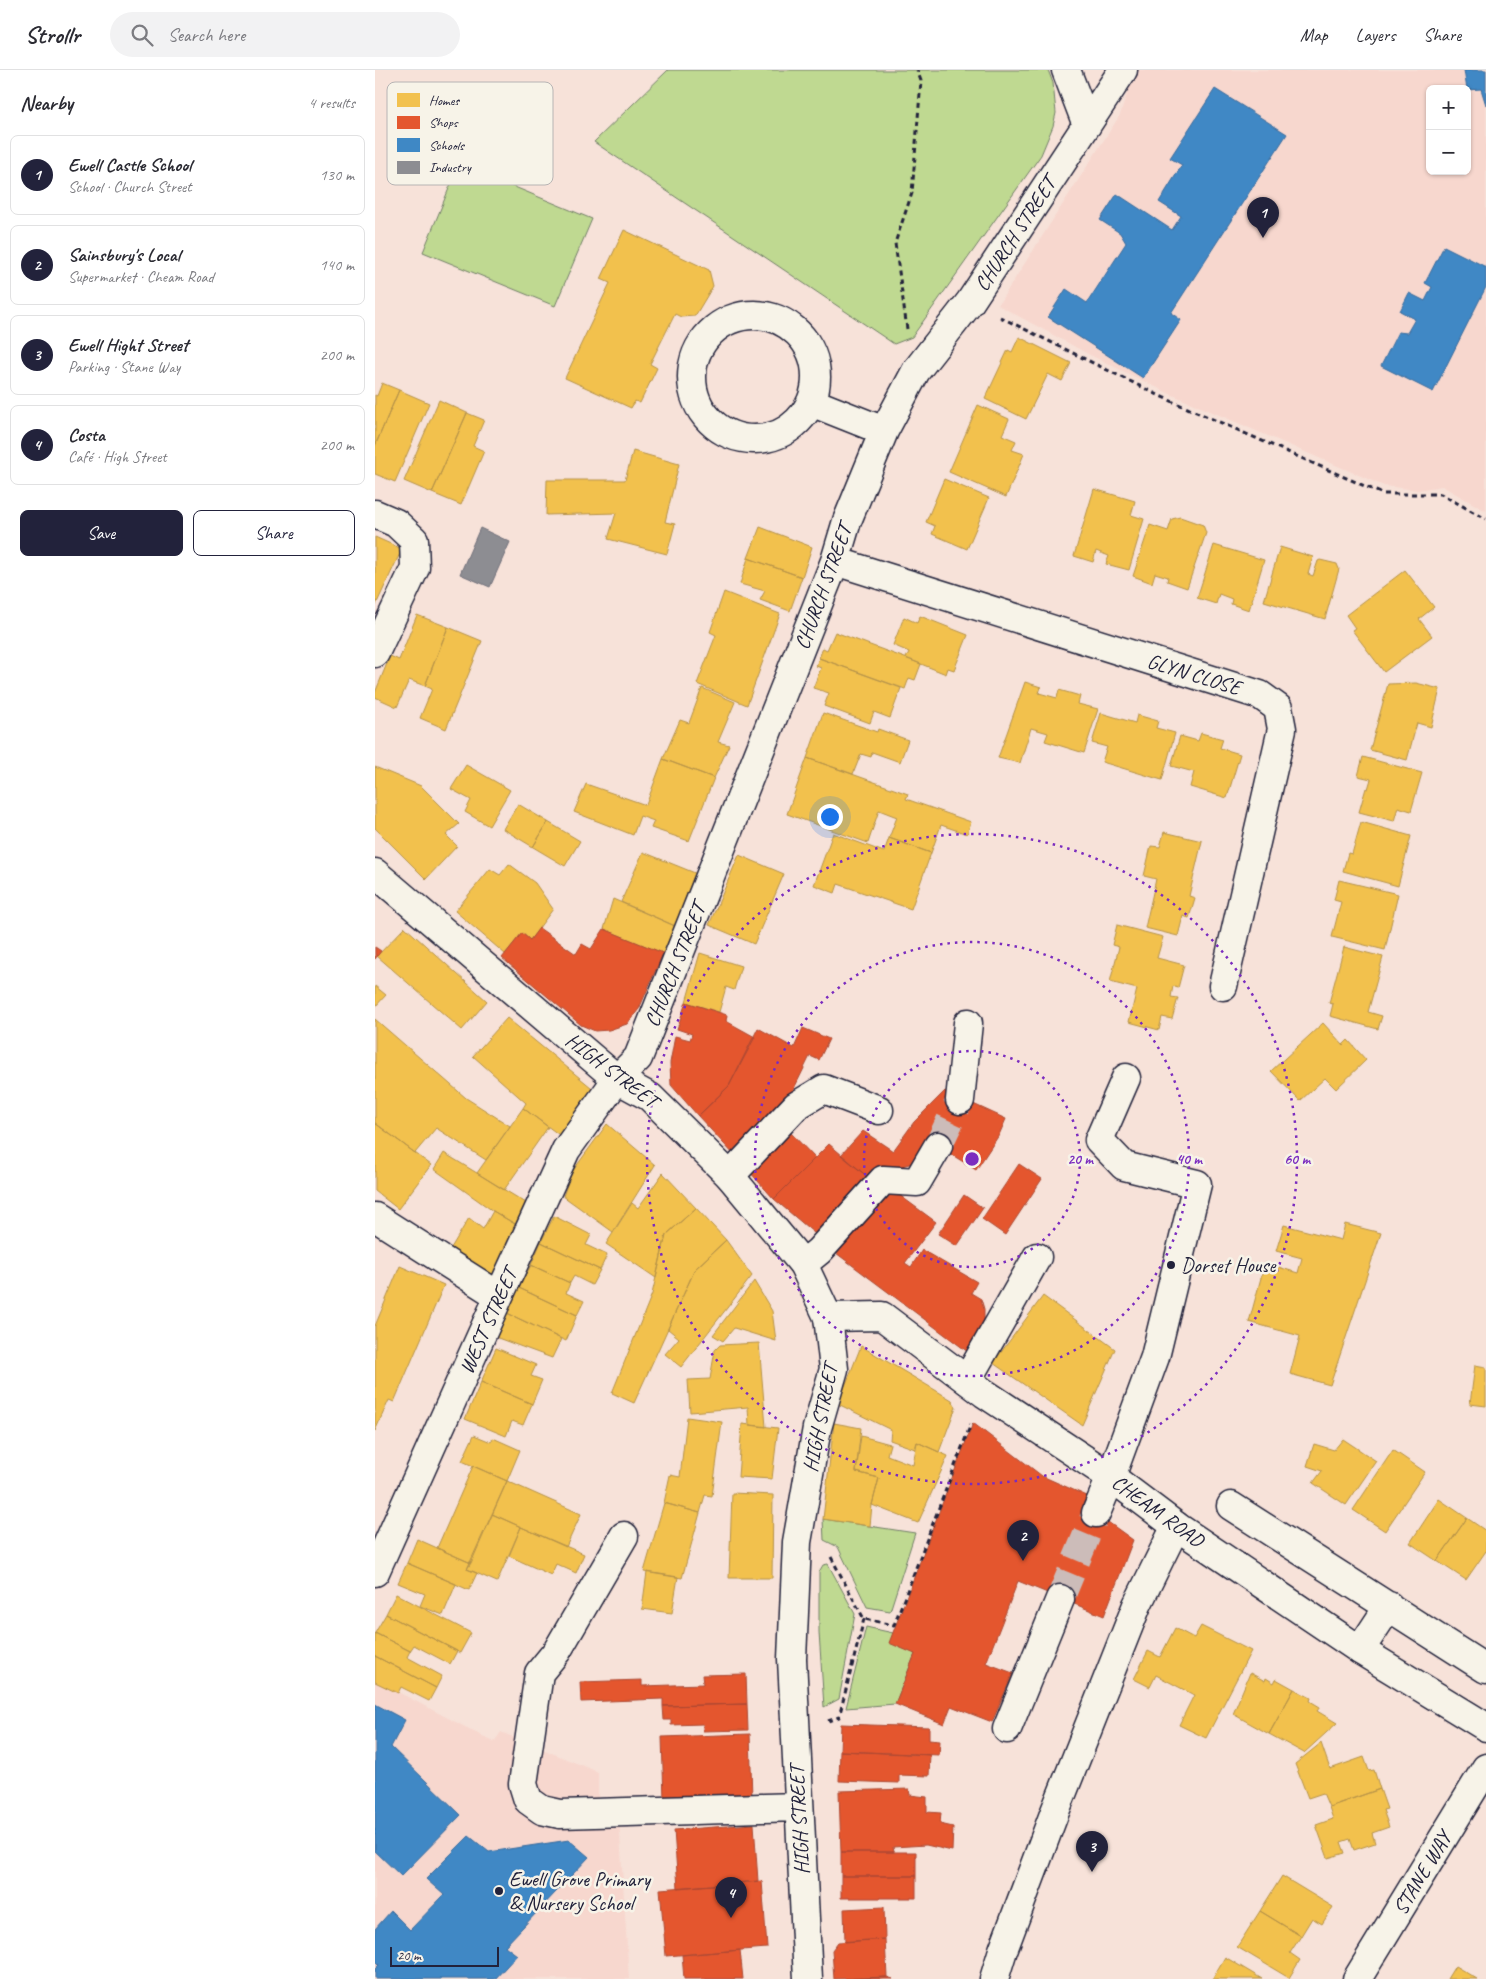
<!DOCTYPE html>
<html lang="en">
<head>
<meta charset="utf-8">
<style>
  body { margin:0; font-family:Caveat,sans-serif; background:#f2f2f3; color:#2b2b33 }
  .controls { position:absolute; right:15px; top:15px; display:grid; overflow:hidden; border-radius:8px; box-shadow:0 1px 4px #0004 }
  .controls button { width:45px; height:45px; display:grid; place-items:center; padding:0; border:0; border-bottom:1px solid #e1e1e2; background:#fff; color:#2b2b33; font:25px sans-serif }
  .scale { position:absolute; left:15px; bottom:12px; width:109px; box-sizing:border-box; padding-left:5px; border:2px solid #22223b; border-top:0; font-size:14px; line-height:18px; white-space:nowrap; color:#22223b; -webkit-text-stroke:4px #f7f3e8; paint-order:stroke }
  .you { position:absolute; left:454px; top:746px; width:18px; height:18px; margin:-12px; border:4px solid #fff; border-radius:50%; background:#1a73e8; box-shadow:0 0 0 8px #1a73e833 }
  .badge { display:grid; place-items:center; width:32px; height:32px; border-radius:50%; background:#22223b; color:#fff; font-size:16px; font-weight:700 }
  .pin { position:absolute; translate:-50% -41px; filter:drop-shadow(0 1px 2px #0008) }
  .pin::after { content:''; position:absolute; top:26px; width:18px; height:15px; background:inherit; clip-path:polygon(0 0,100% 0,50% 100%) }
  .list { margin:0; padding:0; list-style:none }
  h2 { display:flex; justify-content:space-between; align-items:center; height:65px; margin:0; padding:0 20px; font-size:21px }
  h2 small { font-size:16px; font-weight:400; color:#7c7c81 }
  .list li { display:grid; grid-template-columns:32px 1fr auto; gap:15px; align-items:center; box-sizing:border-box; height:80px; margin:0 10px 10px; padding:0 10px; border:1px solid #e1e1e2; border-radius:8px }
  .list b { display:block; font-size:19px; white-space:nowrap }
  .list p { margin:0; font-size:16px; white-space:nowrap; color:#7c7c81 }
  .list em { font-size:16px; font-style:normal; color:#7c7c81 }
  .actions { display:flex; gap:10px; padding:15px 20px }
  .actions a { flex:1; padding:11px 0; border:1px solid #22223b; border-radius:8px; text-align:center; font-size:18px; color:#22223b }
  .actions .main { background:#22223b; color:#fff }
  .icon { flex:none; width:28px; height:28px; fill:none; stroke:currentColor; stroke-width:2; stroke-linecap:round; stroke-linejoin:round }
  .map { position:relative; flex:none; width:1111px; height:1909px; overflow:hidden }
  header { display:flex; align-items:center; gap:30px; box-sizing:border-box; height:70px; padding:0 25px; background:#fff; border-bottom:1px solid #e1e1e2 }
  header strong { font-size:24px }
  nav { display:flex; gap:28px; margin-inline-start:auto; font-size:18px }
  .search { width:350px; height:45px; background:#f2f2f3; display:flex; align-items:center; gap:12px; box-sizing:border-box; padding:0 18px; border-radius:28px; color:#7c7c81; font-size:19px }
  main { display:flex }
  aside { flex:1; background:#fff }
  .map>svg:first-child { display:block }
</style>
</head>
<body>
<header>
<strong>Strollr</strong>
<div class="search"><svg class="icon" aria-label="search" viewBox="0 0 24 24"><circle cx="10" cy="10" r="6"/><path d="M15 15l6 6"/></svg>Search here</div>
<nav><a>Map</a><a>Layers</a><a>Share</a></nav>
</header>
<main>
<aside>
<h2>Nearby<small>4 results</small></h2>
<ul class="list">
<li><span class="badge">1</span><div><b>Ewell Castle School</b><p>School · Church Street</p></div><em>130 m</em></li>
<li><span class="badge">2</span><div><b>Sainsbury's Local</b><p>Supermarket · Cheam Road</p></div><em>140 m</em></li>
<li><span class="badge">3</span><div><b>Ewell Hight Street</b><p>Parking · Stane Way</p></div><em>200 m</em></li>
<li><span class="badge">4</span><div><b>Costa</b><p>Café · High Street</p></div><em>200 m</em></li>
</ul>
<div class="actions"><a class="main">Save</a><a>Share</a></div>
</aside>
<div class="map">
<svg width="1111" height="1909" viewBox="0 0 1111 1909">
  <rect width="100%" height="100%" fill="#f7e2d9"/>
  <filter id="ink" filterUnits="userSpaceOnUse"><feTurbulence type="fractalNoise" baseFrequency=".02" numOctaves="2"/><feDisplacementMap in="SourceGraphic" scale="10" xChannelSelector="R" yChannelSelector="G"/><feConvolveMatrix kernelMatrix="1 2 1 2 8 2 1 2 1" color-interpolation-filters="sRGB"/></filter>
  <g filter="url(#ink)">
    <path fill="#f7d7ce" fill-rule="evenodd" d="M760 0H1111V441L1067 416 1043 420 1009 416 793 323 715 285 623 235 745 45ZM1055 19H1092V101H1055Z
      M0 1610 119 1672 126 1662 223 1702V1732H243L254 1909H0Z"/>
    <path fill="#bfd991" stroke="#707e66" d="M293 0H673L678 13 681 43 678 56 666 85 537 267 519 274 219 72Z
      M84 94 217 149 180 236 48 182Z
      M448 1449 540 1463 515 1541 492 1537 463 1477 449 1470Z
      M453 1494 480 1544 464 1629 449 1637 444 1562V1502L448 1495Z
      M491 1557 518 1563 540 1584 520 1634 471 1638Z"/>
    <path fill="#f2c14e" stroke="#b49148" d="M249 160 334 200 338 216 320 246 306 247 300 244 275 294 282 298 265 333 260 331 256 338 190 308 235 213 226 209Z
      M644 267 696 293 687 311 673 304 651 349 610 329 633 280 637 282Z
      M7 313 24 320 0 376V325L2 326Z
      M24 320 54 333 20 412 0 404V376Z
      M64 330 92 343 57 423 29 411Z
      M603 335 634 349 627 365 641 371 637 380 649 384 631 427 574 402Z
      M92 343 109 350 98 376 109 381 86 435 57 423Z
      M258 381 304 394 290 452 300 454 292 484 233 469 241 443 171 445 172 410H250Z
      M569 409 614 428 592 479 557 464 560 456 551 452Z
      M719 419 760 431 756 445 769 449 754 500 731 494 734 486 721 481 718 492 699 486Z
      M805 447 828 455 831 463 812 518 792 511 793 507 780 503 777 513 758 506 775 455 793 461 797 449Z
      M385 457 437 477 427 507 373 488Z
      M0 467 27 479 0 537Z
      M839 475 889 490 874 540 856 534 857 529 844 524 841 534 822 528Z
      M905 477 938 487 933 504 938 506 943 491 945 490 962 494 964 499 950 549 889 531Z
      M373 488 427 507 415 541 385 530 390 521 365 514Z
      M1030 500 1059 537 1044 549 1057 566 1009 602 977 560 980 558 971 545Z
      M349 522 405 544 372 635 322 614 341 565 335 562Z
      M42 545 73 557 50 616 34 610 22 637 0 627V623L15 586 24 590Z
      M545 546 593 565 579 600 573 598 571 604 531 588 534 582 518 575 529 547 542 553Z
      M73 557 107 571 71 659 45 648 57 619 50 616Z
      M460 562 546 594 540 610 534 608 530 619 444 588 448 578 452 580Z
      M444 588 526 618 515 648 499 642 495 653 449 636 454 623 438 618 446 598 441 596Z
      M650 612 666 617 664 623 682 628 684 620 705 626 703 634 723 639 709 683 670 671 673 663 656 658 645 693 623 688Z
      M1041 613 1065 619 1056 657 1042 653 1032 690 995 680 1013 614Z
      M327 618 360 632 343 672 354 675 339 708 288 689 305 650 314 653Z
      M448 643 502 662 503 659 533 670 525 692 497 682 496 687 486 684 478 704 432 688Z
      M726 643 760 653 762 645 783 651 781 658 800 663 787 710 727 692 732 677 717 673Z
      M826 663 848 669 845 678 865 684 852 728 815 717 819 702 796 696 805 666 823 671Z
      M988 687 1047 703 1036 741 1023 737 1019 751 984 742 991 718 993 719 996 709 983 706Z
      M432 688 533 724 531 729 596 752 592 764 566 755 556 783 514 768 522 747 504 740 493 773 412 744Z
      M288 689 339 708 314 771 276 758 279 751 265 746 258 765 199 742 211 714 271 735Z
      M91 695 135 720 114 756 90 742 96 730 76 719Z
      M0 697 46 716 84 754 71 765 82 776 51 809 0 758Z
      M143 734 173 752 158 777 128 759Z
      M173 752 205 771 190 796 158 777Z
      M986 752 1036 766 1023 816 968 801 973 783 977 784Z
      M789 762 827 771 814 826 820 828 814 848 808 846 803 866 770 858 781 809 769 806 776 776 785 777Z
      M458 763 509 782 514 768 556 783 536 839 463 814 460 823 439 815Z
      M268 782 320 803 300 856 246 832Z
      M364 785 409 804 379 874 334 855Z
      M134 794 160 813 178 839 155 870 147 863 130 884 80 841 115 799 125 805Z
      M964 810 1023 824 1010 880 957 867 966 832 959 830Z
      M238 829 300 856 288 883 229 859Z
      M742 855 788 867 782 888 809 895 803 918 798 916 796 927 803 928 797 949 787 947 784 960 754 952 762 919 735 912 744 877 737 875Z
      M30 857 112 931 87 960 2 886Z
      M969 877 1008 887 993 942 1007 946 1003 959 955 946 958 934 954 933Z
      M325 883 366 896 359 920 351 917 344 942 311 932Z
      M0 916 11 925 0 937Z
      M132 948 222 1022 191 1070 148 1038 151 1033 98 986Z
      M0 949 91 1028 135 1056 111 1090 61 1058 40 1083 0 1053Z
      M948 953 968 975 973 970 991 990 961 1019 950 1008 925 1031 896 1001Z
      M148 1038 173 1057 129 1120 102 1103Z
      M0 1053 56 1095 23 1139 0 1121Z
      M232 1054 280 1095 238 1162 188 1126 197 1102Z
      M69 1083 156 1136 145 1157 118 1141 59 1099Z
      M288 1103 321 1138 291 1165 281 1208 231 1174 257 1133 263 1138Z
      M321 1138 351 1170 320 1199 259 1333 237 1323 277 1224 291 1165Z
      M118 1141 145 1157 119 1206 76 1178 94 1148 108 1159Z
      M179 1146 216 1165 211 1175 232 1185 225 1200 166 1172Z
      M970 1154 1006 1163 955 1315 915 1304 925 1266 874 1252 890 1193 923 1203 927 1188 901 1181 909 1155 966 1170Z
      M351 1170 377 1206 306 1297 290 1284 304 1268 293 1259 320 1199Z
      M166 1172 225 1200 217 1215 199 1206 195 1213 156 1195Z
      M156 1195 195 1213 191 1223 209 1231 202 1245 144 1218Z
      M25 1196 69 1215 19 1332 14 1330 0 1361V1256Z
      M379 1211 397 1241 401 1271 359 1258 348 1271 338 1265Z
      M144 1218 202 1245 191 1271 132 1243Z
      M668 1226 740 1279 707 1355 618 1293Z
      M132 1243 186 1269 177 1288 120 1267Z
      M384 1273 391 1357 374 1355 373 1337 315 1342 313 1310 335 1309 340 1280 345 1275Z
      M486 1276 577 1330 581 1337 564 1382 542 1372 540 1379 515 1370 516 1360 463 1334Z
      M121 1278 161 1295 156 1306 167 1310 157 1334 106 1312Z
      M1100 1295 1111 1297V1336L1095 1334Z
      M106 1312 157 1334 148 1355 137 1351 131 1366 90 1349Z
      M312 1347 347 1352 337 1426 330 1425 325 1443 289 1433 295 1405 305 1407Z
      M459 1353 486 1358 481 1402 504 1408 497 1435 495 1456 448 1449Z
      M367 1354 403 1358 397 1409 363 1407Z
      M99 1365 116 1372 118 1368 145 1380 132 1411 87 1391Z
      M486 1366 515 1374 512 1385 538 1395 542 1372 573 1386 543 1453 497 1435 504 1408 481 1402Z
      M968 1369 1001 1391 971 1435 938 1413 947 1401 932 1396 939 1374 959 1380Z
      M1018 1380 1050 1402 1010 1461 978 1440Z
      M98 1396 132 1411 96 1493 62 1478Z
      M132 1411 206 1444 191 1477 117 1444Z
      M357 1423 398 1425 397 1508H354Z
      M1064 1429 1092 1448 1062 1491 1035 1473Z
      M289 1433 325 1443 307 1508 269 1502Z
      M117 1444 146 1457 122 1512 92 1499Z
      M1092 1448 1111 1461V1481L1091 1510 1062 1491Z
      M146 1457 209 1484 201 1503 181 1494 176 1505 134 1486Z
      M42 1469 96 1493 92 1499 102 1503 94 1520 32 1493Z
      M32 1493 81 1514 68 1545 45 1536 50 1524 23 1513Z
      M272 1502 303 1507 297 1543 267 1539Z
      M21 1524 96 1563 85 1583 11 1544Z
      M11 1544 82 1581 75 1594 39 1575 35 1581 0 1563Z
      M826 1556 876 1581 831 1668 804 1655 819 1625 781 1605 775 1617 759 1609 773 1581 785 1587 800 1558 819 1568Z
      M0 1563 35 1581 32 1587 67 1606 61 1618 0 1586Z
      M0 1586 61 1618 54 1631 26 1617 23 1623 0 1612Z
      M875 1603 890 1611 891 1608 899 1613 901 1609 919 1619 894 1664 858 1644Z
      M919 1619 936 1628 935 1631 945 1637 942 1641 962 1653 929 1683 894 1664Z
      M946 1673 955 1699 989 1687 994 1701 999 1700 1005 1719 954 1737 948 1723 933 1728 920 1694Z
      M1005 1719 1012 1739 1008 1740 1014 1757 997 1763 1000 1773 979 1780 975 1769 966 1772 970 1783 953 1788 941 1755 958 1749 954 1737Z
      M907 1806 958 1837 947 1854 937 1848 926 1866 885 1841Z
      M885 1841 926 1866 915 1883 925 1890 914 1908 862 1877Z
      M850 1887 887 1909H837Z
      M1080 1896 1102 1909H1072Z"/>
    <path fill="#e4572e" stroke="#aa4732" d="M164 858 201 884 207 874 216 879 229 859 288 883 264 939 252 954 234 960 220 961 206 955 127 888 147 863 155 870Z
      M0 877 6 881 0 889Z
      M311 932 352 945 351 951 380 967 354 1016 323 1046 296 1015 295 993 300 966 315 970 317 964 302 959Z
      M383 958 419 978 428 958 454 969 444 990 435 986 407 1043 361 1087 323 1046 354 1016Z
      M570 1021 631 1049 624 1065 601 1100 563 1076 538 1093 511 1100 494 1108 466 1085 488 1061 518 1081 539 1052Z
      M414 1061 440 1088 399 1129 373 1100Z
      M454 1074 494 1108 446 1169 399 1129Z
      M644 1094 667 1109 630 1165 607 1149Z
      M512 1116 561 1152 530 1193 536 1197 547 1180 602 1212 596 1223 606 1229 609 1239V1255L593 1282 461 1183Z
      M589 1125 608 1138 582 1176 563 1164Z
      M598 1353 667 1406 712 1426 708 1434 758 1470 729 1546 643 1511 611 1593 638 1603 617 1652 576 1636 569 1654 520 1634 540 1584 514 1573Z
      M371 1604 372 1634 288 1636V1629L206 1632 205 1612 267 1610V1616L328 1614 327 1605Z
      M372 1634 373 1660 328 1661V1654L296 1655V1650H289L288 1636Z
      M466 1654 554 1657V1670L565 1671 564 1685 465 1681Z
      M375 1664 377 1728 289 1730 287 1667Z
      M465 1681 555 1685 554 1706 524 1705V1713L464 1711Z
      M534 1719 535 1725 552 1727V1742L566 1743 565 1754 578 1757 577 1781 551 1775 518 1777 519 1782H466L464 1721Z
      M379 1754 383 1811 303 1818 299 1760Z
      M466 1782H541V1806H466Z
      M466 1806H541V1828H466Z
      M387 1811 392 1878 291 1886 285 1819Z
      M509 1837 510 1869 470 1872 469 1839Z
      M510 1869 512 1907 459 1909 457 1880 463 1872Z
      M365 1880 368 1909H309L307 1885Z
      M512 1907 518 1909H478Z"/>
    <path fill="#3f88c5" stroke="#36699c" d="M1089 0H1111V35L1106 19 1092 20Z
      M840 19 912 64 796 243 806 250 768 308 673 247 691 219 712 233 751 173 745 163 725 150 742 124 797 160 806 146 784 132 807 95 795 88Z
      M1069 176 1111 197V217L1058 322 1006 296 1023 262 1032 263 1040 249 1025 241 1034 223 1050 231 1057 217 1050 213Z
      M0 1634 30 1650 16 1677 86 1745 26 1806 0 1781Z
      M94 1766 114 1782 194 1770 214 1787 130 1876 142 1885 120 1909H0V1899L4 1895 0 1891V1859L16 1841 35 1860 69 1825 51 1809Z"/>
    <path fill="#8d8d92" stroke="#6d6d78" d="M105 458 135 472 115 517 85 504Z"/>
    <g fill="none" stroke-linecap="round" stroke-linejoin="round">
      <path stroke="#ccbcb9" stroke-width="28" stroke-dasharray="28 14" stroke-linecap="butt" d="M563 1076 585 1030
        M685 1529 721 1443"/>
      <g stroke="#22223b" stroke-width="31">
        <path id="minor" d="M691 0 712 55
          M317 307a62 62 0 1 1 124 0a62 62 0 1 1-124 0Z
          M436 332 509 361
          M0 444 21 453 39 470 40 498 0 583
          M460 491 885 625 903 638 907 659 848 916
          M585 1030 593 953
          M355 1106 421 1036 449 1019 504 1040
          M0 1147 124 1226
          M428 1194 444 1181 508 1110 542 1112 563 1076
          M592 1310 662 1187
          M856 1436 1111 1599
          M721 1443 736 1407 780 1287 822 1114 749 1096 724 1070 751 1008
          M249 1466 182 1581 164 1603 148 1714 153 1730 167 1740 185 1744 423 1737
          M0 1502 124 1226 191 1080 242 1009 263 988 460 491 472 451 509 361 541 301 595 232 748 0
          M985 1580 1014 1536
          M632 1659 685 1529
          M433 1909 417 1589 422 1472 442 1358 459 1299 453 1247
          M619 1909 628 1880 679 1744 762 1535 801 1456
          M982 1909 1111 1698"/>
      </g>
      <g stroke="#22223b" stroke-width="31">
        <path id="major" d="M0 803 242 1009 275 1027 355 1106 428 1194 453 1247 507 1246 609 1323 736 1407 801 1456 985 1580 1111 1657"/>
      </g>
      <path stroke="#22223b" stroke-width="3" stroke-dasharray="5 4" stroke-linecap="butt" d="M625 247 785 326 1008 424H1066L1111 449
        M532 259 520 173 537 123 546 11 542 0
        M456 1487 489 1549 519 1555 596 1354
        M453 1651 464 1647 489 1549"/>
      <use href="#minor" stroke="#f7f3e8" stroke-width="28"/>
      <use href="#major" stroke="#f7f3e8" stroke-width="28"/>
    </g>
  </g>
  <g fill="none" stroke="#7b2cbf" stroke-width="2.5" stroke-dasharray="2.5 5">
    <circle cx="597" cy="1089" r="108"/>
    <circle cx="597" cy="1089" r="217"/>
    <circle cx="597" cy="1089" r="325"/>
  </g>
  <g fill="#22223b" stroke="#f7f3e8" stroke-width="2">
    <circle cx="796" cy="1195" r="5"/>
    <circle cx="124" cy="1821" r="5"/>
  </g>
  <g text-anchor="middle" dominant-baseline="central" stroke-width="5" stroke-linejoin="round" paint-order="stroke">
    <g font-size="21" fill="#22223b" stroke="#f7f3e8">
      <text transform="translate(640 164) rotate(-57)">CHURCH STREET</text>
      <text transform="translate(448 517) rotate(-70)">CHURCH STREET</text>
      <text transform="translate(819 604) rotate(17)">GLYN CLOSE</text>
      <text transform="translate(300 895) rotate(-68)">CHURCH STREET</text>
      <text transform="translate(237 1000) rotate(37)">HIGH STREET</text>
      <text transform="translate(113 1251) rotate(-66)">WEST STREET</text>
      <text transform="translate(445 1348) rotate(-79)">HIGH STREET</text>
      <text transform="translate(783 1441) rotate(36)">CHEAM ROAD</text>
      <text transform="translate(424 1750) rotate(-93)">HIGH STREET</text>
      <text transform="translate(1047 1803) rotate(-59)">STANE WAY</text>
    </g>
    <g font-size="21" fill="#22223b" stroke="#f7f3e8" text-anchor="start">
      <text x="806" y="1195">Dorset House</text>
      <text x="134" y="1809">Ewell Grove Primary<tspan x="134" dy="24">&amp; Nursery School</tspan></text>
    </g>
  </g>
  <rect x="12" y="12" width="166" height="103" rx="8" fill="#f7f3e8" stroke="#b7b4b4" stroke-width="1"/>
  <rect x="22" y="23" width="23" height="14" fill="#f2c14e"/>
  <rect x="22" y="46" width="23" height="13" fill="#e4572e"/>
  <rect x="22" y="68" width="23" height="14" fill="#3f88c5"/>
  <rect x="22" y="91" width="23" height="13" fill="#8d8d92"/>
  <g font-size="14" fill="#22223b">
    <text x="54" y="35">Homes</text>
    <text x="54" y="57">Shops</text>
    <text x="54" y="80">Schools</text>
    <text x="54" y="102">Industry</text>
  </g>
  <circle cx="597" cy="1089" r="8" fill="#7b2cbf" stroke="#f7f3e8" stroke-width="2.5"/>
  <g font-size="15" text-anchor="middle" font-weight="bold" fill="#7b2cbf" stroke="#f7f3e8" stroke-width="5" stroke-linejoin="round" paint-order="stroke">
    <text x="705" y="1094">20 m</text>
    <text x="814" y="1094">40 m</text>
    <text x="922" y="1094">60 m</text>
  </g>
</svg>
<div class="controls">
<button>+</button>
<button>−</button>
</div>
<div class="scale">20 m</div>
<div class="you"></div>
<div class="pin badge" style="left:888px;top:168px">1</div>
<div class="pin badge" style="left:648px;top:1491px">2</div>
<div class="pin badge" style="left:717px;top:1802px">3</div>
<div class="pin badge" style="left:356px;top:1848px">4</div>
</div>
</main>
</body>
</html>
